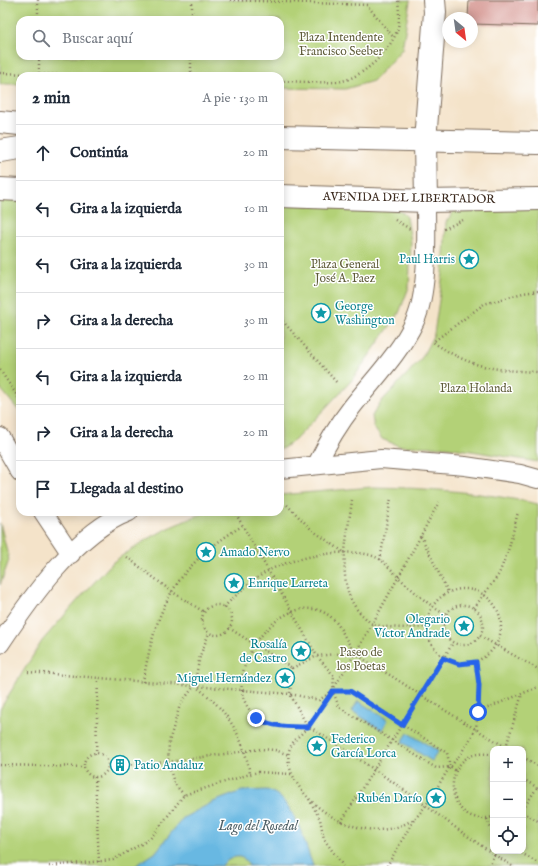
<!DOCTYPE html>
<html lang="es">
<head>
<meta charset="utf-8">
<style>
  body { margin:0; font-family:"IM FELL English",serif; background:#f2f2f3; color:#1f2937 }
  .controls { position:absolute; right:12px; bottom:12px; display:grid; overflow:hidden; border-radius:8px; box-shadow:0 2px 10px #0003 }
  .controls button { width:36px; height:36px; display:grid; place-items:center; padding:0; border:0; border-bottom:1px solid #e0e1e3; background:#fff; color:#1f2937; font:20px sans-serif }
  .compass { position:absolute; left:442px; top:12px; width:36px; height:36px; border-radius:50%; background:#fff; box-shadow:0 2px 10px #0003; rotate:151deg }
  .stop { position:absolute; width:12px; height:12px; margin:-9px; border:3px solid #2563eb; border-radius:50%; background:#fff }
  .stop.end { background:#2563eb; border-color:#fff; box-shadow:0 1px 4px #0008 }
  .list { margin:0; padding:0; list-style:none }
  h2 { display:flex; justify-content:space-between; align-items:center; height:52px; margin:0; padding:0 16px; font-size:17px }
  h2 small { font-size:13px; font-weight:400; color:#747a83 }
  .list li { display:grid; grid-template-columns:26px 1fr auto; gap:12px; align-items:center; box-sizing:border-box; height:56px; padding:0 16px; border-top:1px solid #e0e1e3 }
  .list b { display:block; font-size:15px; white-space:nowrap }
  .list em { font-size:13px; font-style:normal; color:#747a83 }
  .icon { flex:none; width:22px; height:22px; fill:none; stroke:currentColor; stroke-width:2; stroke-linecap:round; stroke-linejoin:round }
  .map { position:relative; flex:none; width:538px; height:866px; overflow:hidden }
  .search { position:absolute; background:#fff; box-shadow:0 2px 10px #0003; left:16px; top:16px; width:268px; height:44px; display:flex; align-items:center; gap:10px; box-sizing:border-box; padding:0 14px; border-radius:12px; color:#747a83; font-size:15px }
  .panel { position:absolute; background:#fff; box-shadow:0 2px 10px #0003; left:16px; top:72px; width:268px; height:444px; border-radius:12px }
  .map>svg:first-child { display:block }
</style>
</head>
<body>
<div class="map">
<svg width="538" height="866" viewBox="0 0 538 866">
  <rect width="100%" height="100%" fill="#fff"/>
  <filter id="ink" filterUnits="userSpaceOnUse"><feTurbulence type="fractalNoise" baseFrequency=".025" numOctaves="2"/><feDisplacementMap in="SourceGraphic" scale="8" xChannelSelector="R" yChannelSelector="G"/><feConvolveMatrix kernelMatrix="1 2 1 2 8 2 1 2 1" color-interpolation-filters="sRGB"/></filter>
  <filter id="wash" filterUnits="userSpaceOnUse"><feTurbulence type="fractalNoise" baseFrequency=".012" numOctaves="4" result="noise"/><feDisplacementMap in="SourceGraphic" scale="16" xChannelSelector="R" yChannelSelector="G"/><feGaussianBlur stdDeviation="0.9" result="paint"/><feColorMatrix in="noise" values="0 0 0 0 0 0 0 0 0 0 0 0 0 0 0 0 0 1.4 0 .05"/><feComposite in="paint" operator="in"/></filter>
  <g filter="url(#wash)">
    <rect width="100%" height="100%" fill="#f4e3c9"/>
    <path fill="#b3d177" stroke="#777e4a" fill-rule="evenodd" d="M0 0H410V1L402 49 373 81 345 89 280 88V76H20V84H0ZM20 20H280V56H20Z
      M0 196H20V412L0 388Z
      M280 204 400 210 407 217 411 242 409 287 399 313 352 380 295 440 280 450Z
      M538 205V462L447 447 399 446 382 439 374 428 372 416 380 403 421 359 434 334 443 273 446 222 455 210Z
      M372 487C428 488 484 492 538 504V866H0V709L42 641 77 601 113 562 141 543 168 528 206 512H280V495ZM493 749H523V851H493Z
      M0 523 9 560 0 585Z"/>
    <path fill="#67b8e2" stroke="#517180" d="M358 701 388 720 382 730 352 711Z
      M408 733 438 751 432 761 402 742Z
      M267 790C272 792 277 794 281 798 298 815 305 844 313 866H249C242 851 230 857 221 866H135L155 853 183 818 213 802 242 791Z"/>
    <g id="blocks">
      <path fill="#d89d98" d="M469 0H538V26L472 24V18H468Z"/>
    </g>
  </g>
  <g filter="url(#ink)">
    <use href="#blocks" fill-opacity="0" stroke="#7c6b5a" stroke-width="1"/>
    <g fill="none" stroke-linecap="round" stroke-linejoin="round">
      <g stroke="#7c6b5a" stroke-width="20">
        <path id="minor" d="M0 437 20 472
          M317 464C327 444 338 425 352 407 373 380 400 353 415 321 429 290 426 235 426 201
          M280 469 381 459 465 466 520 474 538 479
          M43 512 71 554
          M0 644C30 599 77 531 129 512"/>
      </g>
      <g stroke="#7c6b5a" stroke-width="24">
        <path id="secondary" d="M426 201 425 141 435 12 434 0"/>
      </g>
      <g stroke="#7c6b5a" stroke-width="24">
        <path id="primary" d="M0 122 20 124
          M280 137 538 143
          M0 151 20 148
          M0 189 20 190
          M280 196 426 201 538 199"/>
      </g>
      <path stroke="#7c6b5a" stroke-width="2.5" stroke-dasharray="1 3" stroke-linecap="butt" d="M38 0V20
        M230 0 367 5 394 38
        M192 20V0
        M39 56V74
        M0 73 96 76
        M191 76V56
        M280 81C295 81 329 84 342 81 364 76 389 52 397 31 400 23 399 9 398 0
        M395 220 410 229
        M444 229 463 220
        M538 291 523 293 484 304 433 342C471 368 493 370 538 372
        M280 318 338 384
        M0 370 20 400
        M352 500C348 535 333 587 362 615 365 617 368 621 371 623 383 629 413 628 426 627
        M287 505 312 530 345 553
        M236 514 317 656 334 676 333 689
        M421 536 448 592
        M127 557 171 591 204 612
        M380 560 391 498
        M427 626a37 37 0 1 1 74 0a37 37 0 1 1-74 0Z
        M443 625a20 20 0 1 1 40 0a20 20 0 1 1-40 0Z
        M202 620a15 15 0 1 1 30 0a15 15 0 1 1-30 0Z
        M224 607C237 594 250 582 266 572 289 558 357 543 381 560 387 565 393 571 398 577 414 591 428 605 446 615
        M474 608 499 574 509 548 518 512
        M229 628 292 668
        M480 636 538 669
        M476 662 479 685 478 712
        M292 668 317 656 355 652
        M292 668 290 694 308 727
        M28 672 290 694 319 700 333 691
        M143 682C156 607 175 567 242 526
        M195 686C227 709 243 735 250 774
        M308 727C283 727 257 728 245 702 228 665 278 595 321 611 342 620 342 638 355 652 364 661 382 670 393 677 431 702 470 726 509 749
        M308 727C357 656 398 578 439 502
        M506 747 522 694
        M84 765a12 12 0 1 1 24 0a12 12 0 1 1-24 0Z
        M96 754 98 678
        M493 755C440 742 439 829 493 817
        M523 757 538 766
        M0 765 84 767
        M108 766 168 762 260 749 275 750 289 755
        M450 766 447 753 350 691H333L339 707 436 768 450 767 455 770
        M95 777 99 862
        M523 779 538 788
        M184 795 174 783 168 762 169 742 180 705 194 686 200 656 209 633
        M309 799 320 819 324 839 343 866
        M523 809 538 786
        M523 812 538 821
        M487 819 493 834
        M341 822 453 643
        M518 851 538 863
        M49 866 113 860 150 839 184 795 250 774 259 772 292 774
        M387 866 415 818
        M489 866 496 851
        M512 866C482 847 453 826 425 805 388 778 351 754 313 729L308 727C303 733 293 740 290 748 286 758 290 771 295 780 316 818 375 847 415 818 424 811 439 784 446 773 456 759 468 745 475 730 477 725 477 718 478 712L538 687"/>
      <use href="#minor" stroke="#fff" stroke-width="18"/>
      <use href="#secondary" stroke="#fff" stroke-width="22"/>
      <use href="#primary" stroke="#fff" stroke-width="22"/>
    </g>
  </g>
  <g fill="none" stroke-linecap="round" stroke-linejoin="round" filter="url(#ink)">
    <path stroke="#2563eb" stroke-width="5" d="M256 718C272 727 289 727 308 727L333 691H350L402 725 443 658 459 664 476 662 479 685 478 712"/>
  </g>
  <defs>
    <g id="sight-ring" transform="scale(1)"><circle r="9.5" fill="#fff" stroke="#0f9aa8" stroke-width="1.5"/><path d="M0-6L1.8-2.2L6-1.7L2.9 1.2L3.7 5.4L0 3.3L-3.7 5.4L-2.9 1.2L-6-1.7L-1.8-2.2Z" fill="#0f9aa8"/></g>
    <g id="building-ring" transform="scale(1)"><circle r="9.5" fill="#fff" stroke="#0f9aa8" stroke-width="1.5"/><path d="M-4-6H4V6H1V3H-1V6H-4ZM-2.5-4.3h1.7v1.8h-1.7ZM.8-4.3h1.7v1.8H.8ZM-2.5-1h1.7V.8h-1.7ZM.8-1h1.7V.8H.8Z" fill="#0f9aa8"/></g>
  </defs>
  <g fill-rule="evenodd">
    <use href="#sight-ring" x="469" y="259"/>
    <use href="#sight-ring" x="321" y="313"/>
    <use href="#sight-ring" x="206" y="552"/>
    <use href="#sight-ring" x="234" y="583"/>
    <use href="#sight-ring" x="464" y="626"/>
    <use href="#sight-ring" x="301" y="651"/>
    <use href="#sight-ring" x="285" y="678"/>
    <use href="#sight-ring" x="317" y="746"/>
    <use href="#building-ring" x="120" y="765"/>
    <use href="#sight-ring" x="436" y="798"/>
  </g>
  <g text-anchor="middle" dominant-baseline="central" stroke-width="3" stroke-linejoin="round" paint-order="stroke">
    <g font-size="12" fill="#5f5c39" stroke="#fff">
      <text x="341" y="37">Plaza Intendente<tspan x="341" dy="14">Francisco Seeber</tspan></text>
      <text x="345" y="264">Plaza General<tspan x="345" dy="14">José A. Paez</tspan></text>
      <text x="476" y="388">Plaza Holanda</text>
      <text x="361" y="652">Paseo de<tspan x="361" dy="14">los Poetas</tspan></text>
    </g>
    <g font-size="12" fill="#3b2a1e" stroke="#fff">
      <text transform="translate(409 198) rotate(1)">AVENIDA DEL LIBERTADOR</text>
    </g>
    <g font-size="12" fill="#0d838f" stroke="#fff" text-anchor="end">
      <text x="455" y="259">Paul Harris</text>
      <text x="335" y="306" text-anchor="start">George<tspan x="335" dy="14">Washington</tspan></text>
      <text x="220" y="552" text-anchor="start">Amado Nervo</text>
      <text x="248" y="583" text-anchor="start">Enrique Larreta</text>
      <text x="450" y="619">Olegario<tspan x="450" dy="14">Víctor Andrade</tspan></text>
      <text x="287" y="644">Rosalía<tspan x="287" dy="14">de Castro</tspan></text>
      <text x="271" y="678">Miguel Hernández</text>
      <text x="331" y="739" text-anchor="start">Federico<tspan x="331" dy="14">García Lorca</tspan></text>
      <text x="134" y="765" text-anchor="start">Patio Andaluz</text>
      <text x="422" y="798">Rubén Darío</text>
    </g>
    <g font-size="13" font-style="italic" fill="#4a5c63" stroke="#fff">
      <text x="258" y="826">Lago del Rosedal</text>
    </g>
  </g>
</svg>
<div class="controls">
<button>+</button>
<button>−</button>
<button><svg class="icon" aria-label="locate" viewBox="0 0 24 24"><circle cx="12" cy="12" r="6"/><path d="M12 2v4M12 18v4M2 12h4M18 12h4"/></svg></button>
</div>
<svg class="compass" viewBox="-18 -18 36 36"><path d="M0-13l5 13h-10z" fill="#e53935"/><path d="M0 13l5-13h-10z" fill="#747a83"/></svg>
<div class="stop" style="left:478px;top:712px"></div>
<div class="stop end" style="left:256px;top:718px"></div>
<div class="search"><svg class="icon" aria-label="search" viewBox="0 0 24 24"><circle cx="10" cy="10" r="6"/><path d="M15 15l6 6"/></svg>Buscar aquí</div>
<section class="panel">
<h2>2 min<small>A pie · 130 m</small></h2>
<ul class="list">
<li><svg class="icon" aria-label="ahead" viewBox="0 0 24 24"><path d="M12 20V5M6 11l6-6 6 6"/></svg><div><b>Continúa</b></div><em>20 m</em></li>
<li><svg class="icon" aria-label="left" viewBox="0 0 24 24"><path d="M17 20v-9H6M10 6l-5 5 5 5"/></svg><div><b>Gira a la izquierda</b></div><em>10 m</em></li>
<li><svg class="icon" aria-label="left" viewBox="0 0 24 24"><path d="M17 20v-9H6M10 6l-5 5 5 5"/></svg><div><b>Gira a la izquierda</b></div><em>30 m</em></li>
<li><svg class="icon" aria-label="right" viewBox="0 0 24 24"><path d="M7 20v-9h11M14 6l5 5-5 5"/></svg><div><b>Gira a la derecha</b></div><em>30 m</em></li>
<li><svg class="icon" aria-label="left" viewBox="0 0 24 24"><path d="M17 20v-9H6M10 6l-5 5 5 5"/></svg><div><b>Gira a la izquierda</b></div><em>20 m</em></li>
<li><svg class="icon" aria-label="right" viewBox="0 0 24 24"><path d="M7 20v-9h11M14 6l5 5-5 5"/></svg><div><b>Gira a la derecha</b></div><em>20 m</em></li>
<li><svg class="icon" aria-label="arrive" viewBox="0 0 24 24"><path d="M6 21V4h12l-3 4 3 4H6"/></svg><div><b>Llegada al destino</b></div></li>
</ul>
</section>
</div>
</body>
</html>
